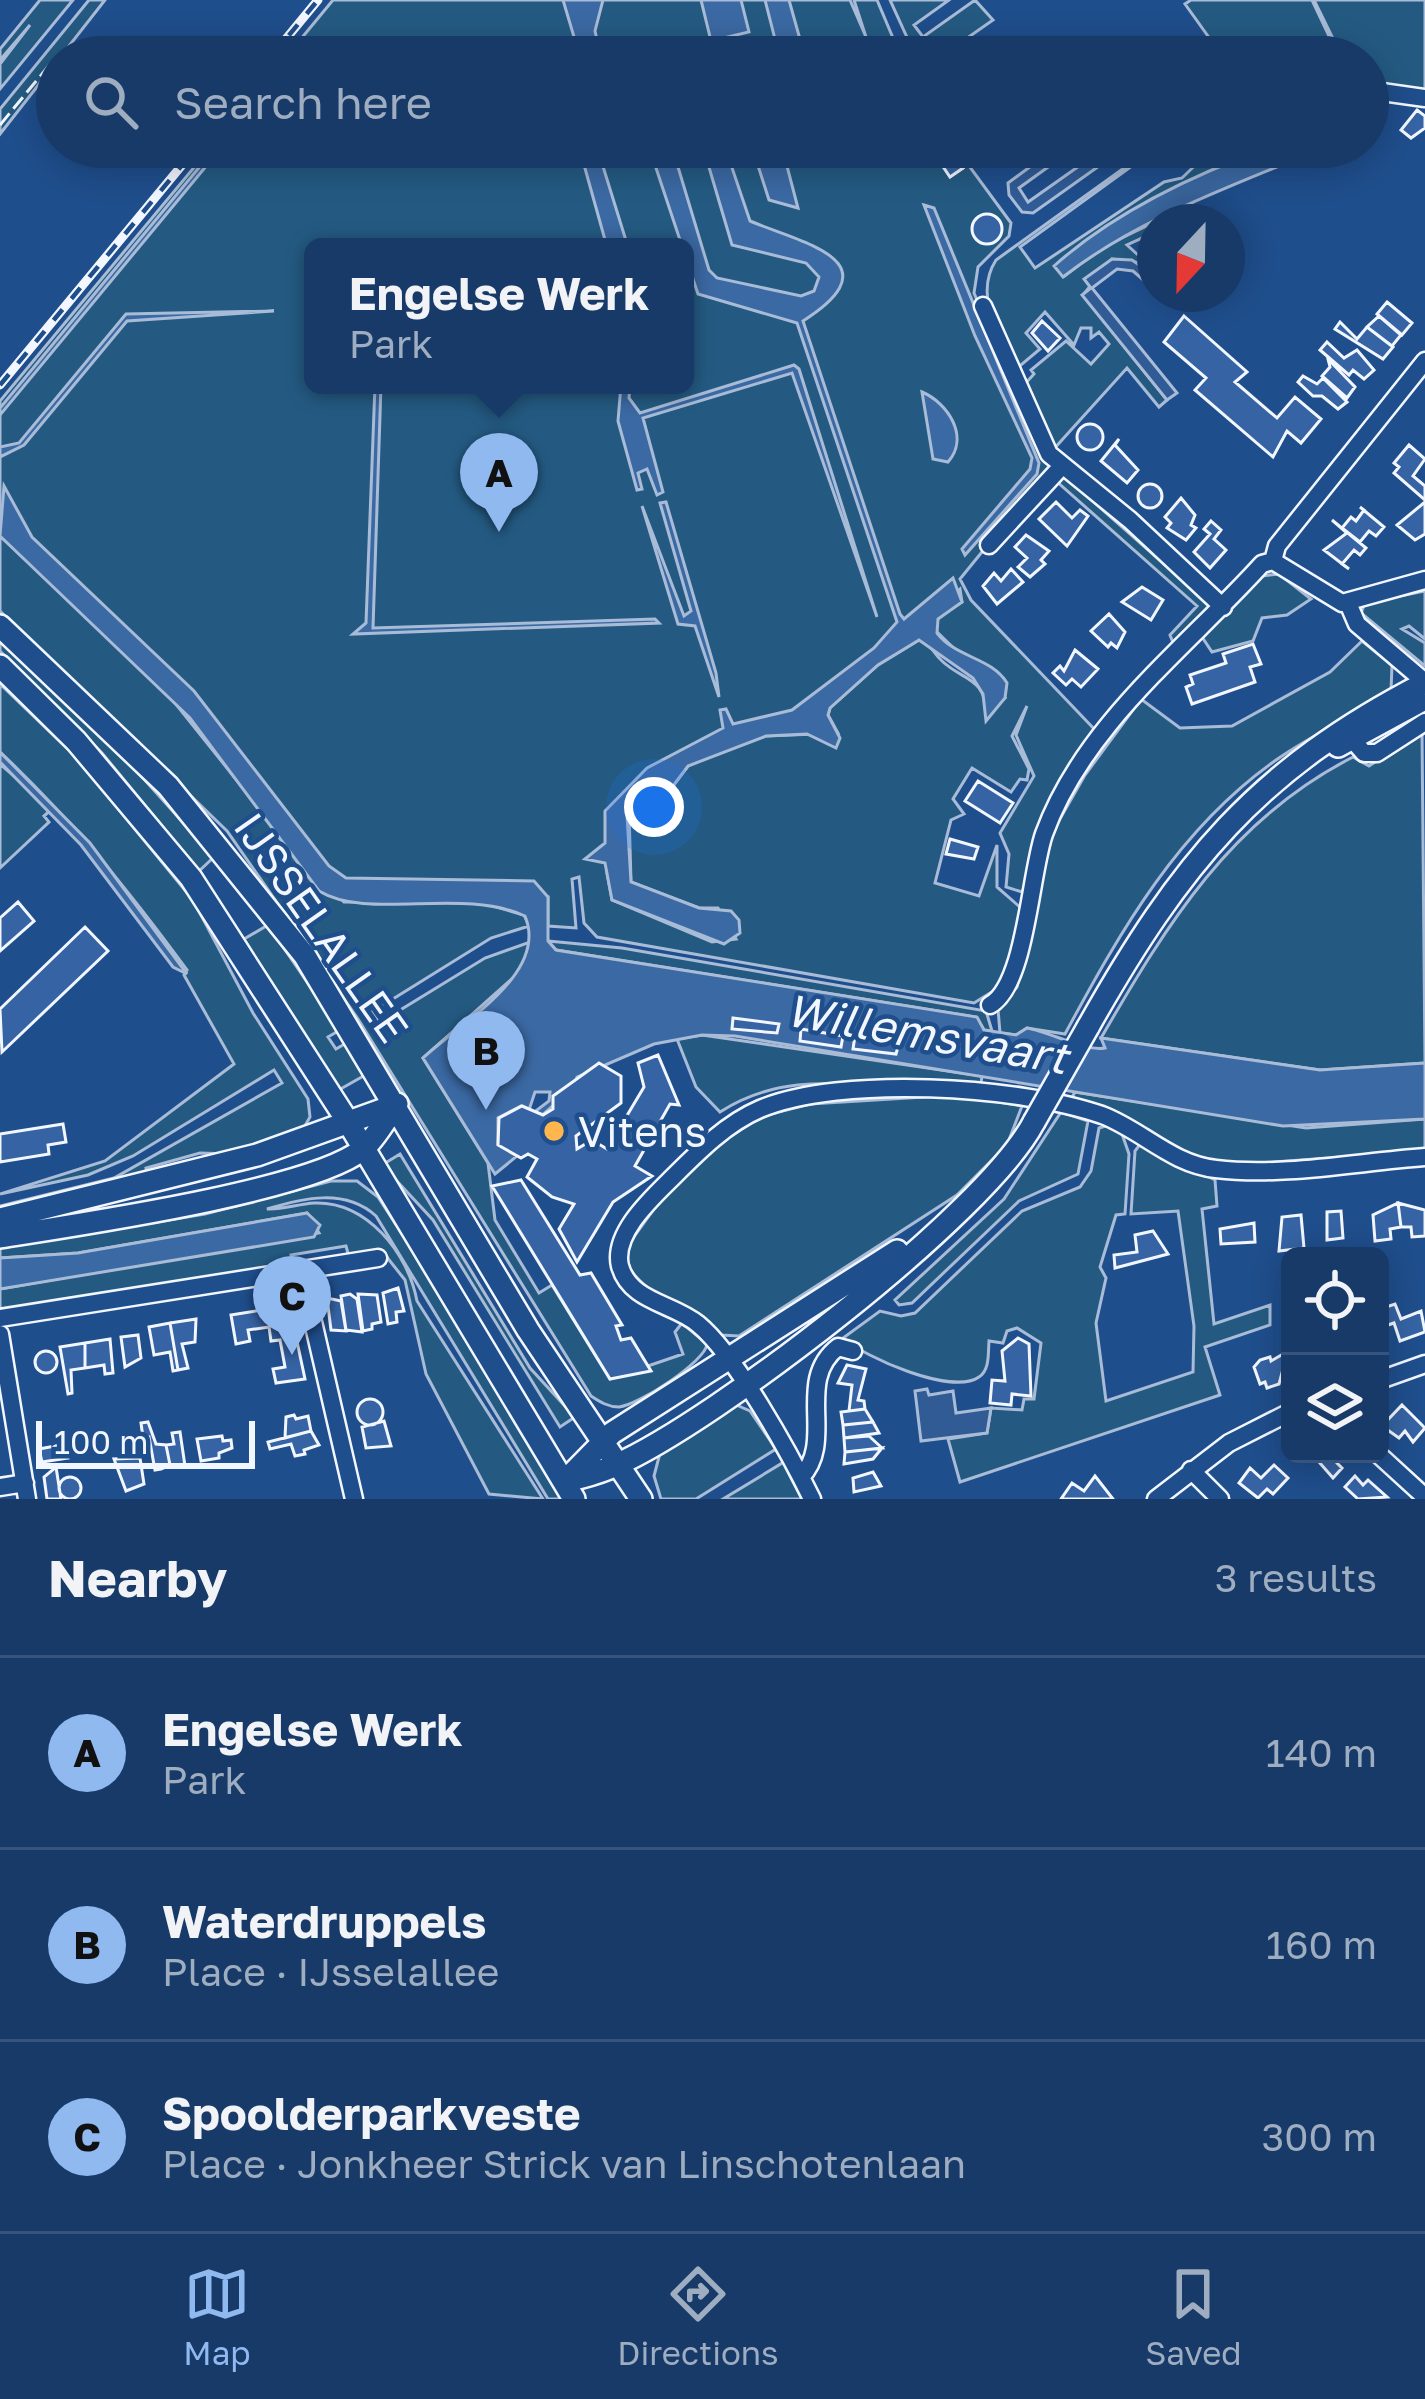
<!DOCTYPE html>
<html lang="en">
<head>
<meta charset="utf-8">
<style>
  body { margin:0; font-family:"Golos Text",sans-serif; background:#244571; color:#f1f3f6 }
  .controls { position:absolute; right:36px; bottom:36px; display:grid; overflow:hidden; border-radius:18px; box-shadow:0 6px 30px #0003 }
  .controls button { width:108px; height:108px; display:grid; place-items:center; padding:0; border:0; border-bottom:3px solid #36547d; background:#173a69; color:#f1f3f6; font:60px sans-serif }
  .compass { position:absolute; left:1137px; top:204px; width:108px; height:108px; border-radius:50%; background:#173a69; box-shadow:0 6px 30px #0003; rotate:202deg }
  .scale { position:absolute; left:36px; bottom:30px; width:219px; box-sizing:border-box; padding-left:12px; border:6px solid #f2f6ff; border-top:0; font-size:33px; line-height:42px; white-space:nowrap; color:#f2f6ff; -webkit-text-stroke:9px #1f4e8c; paint-order:stroke }
  .you { position:absolute; left:654px; top:807px; width:42px; height:42px; margin:-30px; border:9px solid #fff; border-radius:50%; background:#1a73e8; box-shadow:0 0 0 18px #1a73e833 }
  .badge { display:grid; place-items:center; width:78px; height:78px; border-radius:50%; background:#90b9f0; color:#111; font-size:39px; font-weight:700 }
  .pin { position:absolute; translate:-50% -99px; filter:drop-shadow(0 3px 6px #0008) }
  .pin::after { content:''; position:absolute; top:63px; width:42px; height:36px; background:inherit; clip-path:polygon(0 0,100% 0,50% 100%) }
  .popup { position:absolute; left:304px; top:238px; width:390px; height:156px; box-sizing:border-box; display:grid; place-content:center; border-radius:18px; background:#173a69; filter:drop-shadow(0 3px 9px #0005); font-size:39px; white-space:nowrap; color:#9eadc0 }
  .popup b { font-size:45px; color:#f1f3f6 }
  .popup::after { content:''; position:absolute; left:50%; top:100%; margin-left:-24px; border:24px solid transparent; border-top-color:#173a69 }
  .list { margin:0; padding:0; list-style:none }
  h2 { display:flex; justify-content:space-between; align-items:center; height:156px; margin:0; padding:0 48px; font-size:51px }
  h2 small { font-size:39px; font-weight:400; color:#9eadc0 }
  .list li { display:grid; grid-template-columns:78px 1fr auto; gap:36px; align-items:center; box-sizing:border-box; height:192px; padding:0 48px; border-top:3px solid #36547d }
  .list b { display:block; font-size:45px; white-space:nowrap }
  .list p { margin:0; font-size:39px; white-space:nowrap; color:#9eadc0 }
  .list em { font-size:39px; font-style:normal; color:#9eadc0 }
  .icon { flex:none; width:66px; height:66px; fill:none; stroke:currentColor; stroke-width:2; stroke-linecap:round; stroke-linejoin:round }
  .map { position:relative; flex:none; width:1425px; height:1499px; overflow:hidden }
  .search { position:absolute; background:#173a69; box-shadow:0 6px 30px #0003; left:36px; right:36px; top:36px; height:132px; display:flex; align-items:center; gap:30px; box-sizing:border-box; padding:0 42px; border-radius:66px; color:#9eadc0; font-size:45px }
  .sheet { height:732px; background:#173a69 }
  nav { display:flex; justify-content:space-around; align-items:center; box-sizing:border-box; height:168px; border-top:3px solid #36547d; background:#173a69; font-size:33px; color:#9eadc0 }
  nav a { display:grid; justify-items:center; gap:6px }
  nav .on { color:#90b9f0 }
  .map>svg:first-child { display:block }
</style>
</head>
<body>
<div class="map">
<svg width="1425" height="1499" viewBox="0 0 1425 1499">
  <rect width="100%" height="100%" fill="#1f4e8c"/>
  <path fill="#245a82" stroke="#a8bbd7" stroke-width="3" fill-rule="evenodd" d="M40 0H73L0 89V64L30 25 0 60V49Z
    M89 0H105L0 134V109Z
    M333 0H850L866 37 854 0H877L901 57H873L870 47 869 57H293L306 39 286 57Z
    M890 0H949L914 25 923 37 975 0 993 20 940 57H916Z
    M1191 0H1312L1339 57H1223L1185 4Z
    M1314 0H1425V93L1368 85V57H1342Z
    M211 147H930L950 177 963 168 952 151 956 148 1011 223 1009 236 978 267 974 293 1051 467 960 579 971 600 1098 733 1022 892 1006 887 1009 854 1000 833 1034 776 1016 735 1027 706 1012 736 1029 769 1027 780 1020 779 1011 792 972 768 953 799 964 814 951 820 935 883 979 896 997 845V887L1021 908 1003 985 974 1003 597 937 584 923 579 877 572 879 576 928 548 926V897L341 889 216 730 0 515V401ZM313 247H685V385H313ZM960 589 962 602 938 618 936 631 1005 698 986 714C986 677 963 681 942 661 932 652 933 645 919 640L878 665 830 708 828 715 838 733 766 736 725 748 688 766 673 786 629 810 631 882 699 908H718L736 939 712 942 612 900 607 873 626 798 748 730 808 714Z
    M1121 147 1136 163 1020 247 1035 268 1164 182 1182 178 1214 147H1270C1177 181 1137 216 1063 277L1103 247 1155 222V232L1127 245 1148 264 1112 259 1083 295 1167 400 1159 407 1127 368 1052 451 1024 385 1034 374 1031 370 1066 341 1091 364 1109 344 1099 332 1091 338V328H1081L1074 345 1045 312 1026 333 1040 349 1015 370C1000 335 973 296 996 260L1131 163Z
    M1063 475 1213 607 1174 645 1170 635 1197 606 1055 480Z
    M0 536 163 688 283 838 344 902 483 903 524 915 529 926 491 938 372 1012 379 1023 485 958 530 942 524 968 423 1058 488 1163 495 1220 539 1293 552 1285 610 1379 683 1354 675 1332 682 1323 707 1344C706 1361 639 1405 619 1407 608 1407 600 1402 591 1396L358 1019 227 831 0 611Z
    M1279 574 1311 599 1287 615 1262 618 1253 641 1212 652 1202 637 1262 576Z
    M1425 591V639L1409 626 1402 629 1425 643V666L1361 613 1365 603Z
    M0 640 107 738 214 857 199 871 102 753 0 651Z
    M1362 641 1392 665 1391 691C1355 716 1315 733 1279 758 1179 827 1121 930 1065 1034L1027 1028 1016 1035 1000 1033 998 1009 1017 987 1053 831 1085 775 1141 699 1180 728 1232 726 1330 672Z
    M0 684 76 757 193 900 253 1013 308 1099 310 1117 302 1131 231 1154 200 1153 146 1168 147 1174 0 1215V1206L114 1178 282 1083 274 1070 133 1156 88 1175 0 1194 105 1161 234 1064 184 975 187 970C130 892 71 819 0 752Z
    M1422 731 1425 1063 1320 1070 1101 1038C1167 924 1231 819 1353 757L1369 766Z
    M0 764 52 809 44 816 49 822 0 868Z
    M268 925 340 1030 328 1037 336 1049 348 1042 367 1074 337 1091 244 939Z
    M548 941 622 948 986 1011 992 1031 984 1030 976 1017 556 950Z
    M702 1035 982 1076 981 1083C891 1104 807 1056 720 1112L696 1087 677 1039Z
    M1075 1092 1306 1128 1425 1119V1151L1234 1165 1196 1158 1070 1101Z
    M957 1095 1022 1106 1007 1145 957 1195 739 1336 721 1335C691 1304 646 1301 626 1262L630 1242 664 1195 726 1139 763 1116 810 1104Z
    M1061 1112 1088 1121 1078 1174 1019 1201 912 1303 899 1305 895 1300 1004 1199Z
    M1109 1125 1121 1131 1129 1154 1125 1214 1116 1215 1100 1267 1106 1278 1096 1323 1106 1401 1193 1372 1194 1326 1178 1211 1131 1214 1135 1151 1141 1143 1215 1180 1217 1206 1202 1209 1214 1324 1270 1305V1325L1205 1347 1220 1395 960 1482 948 1439 987 1433 991 1408 1022 1410 1024 1399H1034L1041 1343 1017 1328 1007 1331 1003 1343 989 1341C988 1353 990 1370 979 1377 952 1396 864 1357 843 1338L880 1311 901 1316 915 1313 1022 1211 1080 1187 1091 1171 1099 1128Z
    M400 1154 530 1368 575 1417 560 1427 433 1220 382 1165Z
    M331 1181H357L378 1197 465 1331 561 1499H548L376 1216C345 1188 303 1198 267 1209 282 1210 298 1204 314 1203 367 1201 408 1253 417 1301L543 1499 489 1494 426 1374 405 1280 382 1251 349 1257 346 1246 291 1255 292 1266 0 1313V1289L319 1233 307 1213 78 1253 0 1258V1248L205 1214Z
    M734 1404 750 1411 776 1449 696 1499H661L654 1476 660 1453Z
    M784 1462 802 1499H723Z"/>
  <path fill="#305b95" stroke="#a8bbd7" stroke-width="3" d="M1057 147H1076L1019 188 1028 202 1106 147 1123 149 1033 213 1022 212 1009 195 1008 183Z
    M1112 259 1132 260 1155 276V290L1133 271 1117 269 1092 288 1177 393 1167 400 1082 295 1091 288 1084 279Z
    M927 1389 929 1395 953 1391 956 1413 991 1408 987 1433 921 1441 915 1391Z"/>
  <path fill="#3b69a3" stroke="#a8bbd7" stroke-width="3" d="M563 0H603L595 31 601 57H580Z
    M701 0H741L749 32 711 41Z
    M765 0H789L805 57H749L777 47Z
    M216 147H222L0 415V408Z
    M579 147H597L628 247H607Z
    M649 147H672L709 270 717 278 801 296 814 291 819 277 806 263 732 245 703 147H725L750 221C802 243 897 261 803 321L900 614 904 619 953 578 962 602 938 619 937 633C956 658 991 657 1007 683L1005 698 986 721 983 694 973 678 919 640 878 665 830 708 828 715 840 738 836 748 807 734 766 736 688 766 673 786 644 798 627 815 631 882 699 908 731 911 739 920 740 933 724 944 612 900 605 863 585 859 605 843V811L647 768 723 728 720 710 726 709 733 724 792 710 874 648 897 622 797 323 698 294Z
    M752 147H782L798 208 769 200Z
    M1270 147H1325C1236 185 1140 217 1063 277L1054 266C1113 213 1195 174 1270 147Z
    M924 205 934 208 1039 463 1037 474 965 555 962 549 1030 469 1032 458 975 336Z
    M274 311 127 321 24 445 0 457V447L19 443 126 314Z
    M794 365 799 369 877 617 792 373 643 418 663 492 657 495 647 469 638 473 642 489 637 490 618 421 621 385H630L629 398 640 413Z
    M375 385H381L373 628 655 619 659 623 353 634 366 623Z
    M922 392C948 403 970 437 948 462L933 459Z
    M4 486 32 537 194 691 329 866 346 878 534 881 548 897V941L556 950 977 1017 984 1030 1016 1035 1027 1028C1051 1032 1085 1052 1105 1048L1101 1038 1320 1070 1425 1063V1119L1283 1126 735 1036 702 1035 654 1044 577 1077 574 1087 540 1117 533 1113 549 1101 550 1092H535L529 1110 521 1106 498 1118V1144L517 1156 495 1174 423 1058C461 1022 549 974 525 916 461 887 368 921 319 891L190 718 0 536Z
    M666 502 716 673 719 697 695 626 678 624 642 506 684 616 691 611 660 503Z
    M0 752 90 843 187 974 173 967 81 845 0 762Z
    M307 1213 320 1225 314 1237 0 1289V1258L78 1253Z"/>
  <path fill="#3563a3" stroke="#f2f6ff" stroke-width="3" d="M1417 110 1425 116V128L1411 138 1401 130Z
    M930 147H950L963 168 950 177Z
    M972 229a15 15 0 1 1 30 0a15 15 0 1 1-30 0Z
    M1387 302 1412 323 1402 335 1377 314Z
    M1184 316 1247 372 1235 382 1277 418 1295 397 1321 419 1301 443 1287 431 1273 457 1195 390 1206 378 1164 342Z
    M1379 316 1401 335 1392 346 1367 327Z
    M1042 321 1060 338 1048 351 1032 333Z
    M1340 322 1357 339 1367 327 1393 347 1383 359 1335 329Z
    M1327 342 1344 358 1357 350 1374 370 1364 379 1353 370 1349 375 1320 350Z
    M1328 359 1355 387 1347 398 1322 376 1330 367Z
    M1303 376 1317 384 1323 378 1347 402 1338 409 1322 396H1313L1298 382Z
    M1077 437a13 13 0 1 1 26 0a13 13 0 1 1-26 0Z
    M1119 439 1115 445 1138 470 1127 483 1101 461Z
    M1409 445 1425 459 1413 476 1425 486V500L1394 473 1399 467 1394 463Z
    M1138 496a12 12 0 1 1 24 0a12 12 0 1 1-24 0Z
    M1181 498 1195 515 1191 525 1196 528 1186 540 1167 528 1171 523 1165 517Z
    M1056 502 1072 518 1080 510 1088 516 1067 546 1039 519Z
    M1425 502V534L1415 540 1397 525Z
    M1360 507 1384 527 1376 536 1369 531 1360 542 1342 528 1351 517 1356 521 1364 510Z
    M1332 520 1366 548 1360 555 1354 550 1342 564 1349 569 1324 550 1347 533Z
    M1211 521 1221 530 1214 539 1226 550 1210 568 1194 552 1210 534 1204 529Z
    M1026 535 1049 551 1041 560 1045 564 1030 577 1018 567 1027 558 1015 547Z
    M1011 569 1023 582 997 604 983 586 994 573 1001 581Z
    M1142 587 1163 600 1151 620 1122 602Z
    M1109 614 1125 632 1117 648 1111 643 1108 647 1091 631Z
    M1253 644 1261 664 1250 667 1255 682 1192 704 1186 687 1193 684 1190 675 1226 663 1223 654Z
    M1075 650 1098 669 1081 687 1072 679 1066 685 1053 673 1060 666 1064 671Z
    M978 781 1013 803 1000 823 965 801Z
    M950 839 978 847 974 859 946 854Z
    M18 902 34 921 0 951V918Z
    M85 927 108 951 2 1052 0 1009Z
    M733 1018 779 1024 777 1033 732 1029Z
    M801 1029 843 1036 841 1047 800 1041Z
    M855 1036 899 1043 896 1054 853 1049Z
    M658 1055 679 1105 670 1104 635 1166 652 1176 613 1202 577 1262 559 1229 574 1204 552 1197 527 1177 537 1159 528 1154 521 1158 498 1145 499 1118 522 1106 543 1115 553 1109V1096L599 1063 621 1076V1103L576 1136 577 1149 592 1140 607 1149 644 1087 638 1063Z
    M63 1124 66 1142 48 1145 49 1154 0 1162V1134Z
    M521 1180 580 1275 591 1273 622 1325 616 1326 621 1340 631 1338 651 1371 610 1379 492 1186Z
    M1398 1203 1425 1210V1236L1412 1237 1411 1227H1401Z
    M1398 1203 1401 1227 1390 1229 1391 1239 1375 1241 1373 1215Z
    M1341 1211 1343 1238 1327 1240V1212Z
    M1301 1215 1304 1248 1279 1251 1282 1217Z
    M1254 1223 1255 1242 1221 1244 1220 1229Z
    M1153 1231 1168 1254 1115 1268 1114 1255 1137 1252 1135 1235Z
    M398 1288 404 1311 396 1312 397 1322 388 1324 383 1293Z
    M350 1294 357 1299 362 1332 346 1330 341 1296Z
    M358 1294 377 1295 381 1322 372 1324V1329L363 1331Z
    M327 1298 341 1301 346 1331 331 1330Z
    M1395 1304 1401 1319 1421 1311 1425 1332 1400 1341 1394 1323 1385 1326 1380 1309Z
    M289 1306 297 1311 292 1318 305 1379 276 1383 273 1369 285 1367 280 1340 271 1341 269 1327 248 1330 250 1341 236 1344 231 1315 280 1307 284 1312Z
    M196 1319 195 1342 182 1344 188 1368 178 1370 170 1323Z
    M170 1323 178 1370 173 1371 170 1352 154 1355 149 1327Z
    M138 1335 141 1358 125 1367 121 1337Z
    M1018 1338 1029 1344 1031 1396 1012 1394 1011 1405 990 1403 992 1380 1005 1381 1002 1351Z
    M110 1339 113 1373 105 1374 104 1365 85 1368V1343Z
    M85 1343V1368L71 1370 72 1393 68 1394 60 1347Z
    M1290 1350V1368L1283 1369 1279 1384 1267 1388 1265 1382 1260 1384 1254 1367 1260 1360 1270 1357 1271 1361Z
    M35 1362a11 11 0 1 1 22 0a11 11 0 1 1-22 0Z
    M847 1365 866 1369 858 1400 864 1401 865 1409 849 1411 852 1385 838 1383Z
    M357 1412a13 13 0 1 1 26 0a13 13 0 1 1-26 0Z
    M1402 1405 1425 1428 1413 1442 1405 1431 1399 1438 1382 1426Z
    M865 1409 873 1422 843 1425 841 1412Z
    M294 1415 296 1419 308 1416 311 1431 285 1438 286 1417Z
    M384 1421 391 1446 366 1448 362 1427Z
    M148 1422 156 1444 166 1445 170 1465 161 1469 155 1470 149 1437 143 1438 141 1423Z
    M873 1422 879 1433 844 1438 843 1425Z
    M311 1431 319 1445 304 1450 305 1454 295 1456 291 1444 270 1449 268 1442Z
    M180 1432 185 1466H179L170 1465 166 1445 174 1444 172 1433Z
    M222 1436 223 1441 231 1440 232 1448 219 1453V1458L201 1461 197 1439Z
    M869 1436 882 1448 845 1452 844 1438Z
    M66 1444 68 1458 42 1462 39 1449Z
    M882 1448 873 1459 844 1464 845 1452Z
    M1312 1454H1340L1337 1463 1342 1468 1333 1478Z
    M140 1458 144 1484 126 1491 114 1459Z
    M1274 1465 1288 1478 1273 1494 1267 1489 1258 1498 1239 1483 1250 1468 1261 1478Z
    M56 1467 61 1499H47L44 1477Z
    M873 1472 881 1486 854 1492 853 1478Z
    M1095 1476 1113 1499H1061L1072 1483 1084 1491Z
    M1355 1476 1363 1485 1368 1480 1387 1497 1358 1499 1345 1487Z
    M59 1488a11 11 0 1 1 22 0a11 11 0 1 1-22 0Z"/>
  <g fill="none" stroke-linecap="round" stroke-linejoin="round">
    <g stroke="#f2f6ff" stroke-width="21">
      <path id="minor" d="M1368 90 1425 98
        M983 306 1049 454 1130 520 1223 607
        M989 545 1062 466
        M1273 561 1342 603 1425 580
        M1348 603 1357 624 1425 682
        M1351 738 1364 753H1377L1425 722
        M990 1005C1026 985 1030 874 1044 834 1084 724 1186 648 1262 564L1273 561 1277 546 1425 361
        M301 1270 354 1499
        M0 1318 378 1258
        M0 1334 27 1499
        M1380 1380 1425 1364
        M1378 1454 1425 1497
        M1191 1470 1220 1499
        M801 1477C836 1441 794 1381 838 1347L853 1351
        M0 1487 25 1483
        M812 1499C790 1454 735 1354 698 1324 673 1303 630 1302 620 1266 612 1233 653 1197 674 1176 699 1151 727 1123 760 1109 841 1075 1019 1086 1102 1115 1142 1130 1171 1164 1216 1169 1283 1177 1357 1162 1425 1157
        M1156 1499 1229 1443 1290 1412"/>
    </g>
    <g stroke="#f2f6ff" stroke-width="26">
      <path id="major" d="M0 626 168 786 305 956 528 1330 641 1499
        M0 666 76 741 191 878 348 1122 574 1499
        M1338 746 1421 701
        M1088 1027C1180 864 1256 770 1425 683
        M0 1219 257 1155 396 1105
        M0 1237C74 1225 312 1191 363 1149 376 1138 386 1118 397 1104
        M564 1482C581 1477 600 1473 616 1465 714 1422 986 1214 1034 1122
        M564 1482 612 1433 897 1251"/>
    </g>
    <use href="#minor" stroke="#1f4e8c" stroke-width="16"/>
    <use href="#major" stroke="#1f4e8c" stroke-width="21"/>
    <g stroke="#f2f6ff" stroke-width="9">
      <path id="rail" d="M271 57 318 0
        M0 385 197 147"/>
    </g>
    <use href="#rail" stroke="#1f4e8c" stroke-width="4.5" stroke-dasharray="14" stroke-linecap="butt"/>
    <g stroke="#f2f6ff" stroke-width="26" stroke-linecap="butt">
      <path id="major-bridge" d="M1034 1122 1088 1027"/>
    </g>
    <use href="#major-bridge" stroke="#1f4e8c" stroke-width="21"/>
    <path stroke="#f2f6ff" stroke-width="3" stroke-dasharray="15 6" stroke-linecap="butt" d="M0 125 51 63"/>
  </g>
  <circle fill="#ffb74d" stroke="#1f4e8c" stroke-width="4.5" cx="554" cy="1131" r="12"/>
  <g text-anchor="middle" dominant-baseline="central" stroke-width="9" stroke-linejoin="round" paint-order="stroke">
    <g font-size="42" fill="#f2f6ff" stroke="#1f4e8c">
      <text transform="translate(322 927) rotate(55)">IJSSELALLEE</text>
    </g>
    <g font-size="42" fill="#f2f6ff" stroke="#1f4e8c" text-anchor="start">
      <text x="578" y="1131">Vitens</text>
    </g>
    <g font-size="45" font-style="italic" fill="#f2f6ff" stroke="#1f4e8c">
      <text transform="translate(927 1033) rotate(10)">Willemsvaart</text>
    </g>
  </g>
</svg>
<div class="controls">
<button><svg class="icon" aria-label="locate" viewBox="0 0 24 24"><circle cx="12" cy="12" r="6"/><path d="M12 2v4M12 18v4M2 12h4M18 12h4"/></svg></button>
<button><svg class="icon" aria-label="layers" viewBox="0 0 24 24"><path d="M12 4l9 5-9 5-9-5zM3 14l9 5 9-5"/></svg></button>
</div>
<svg class="compass" viewBox="-18 -18 36 36"><path d="M0-13l5 13h-10z" fill="#e53935"/><path d="M0 13l5-13h-10z" fill="#9eadc0"/></svg>
<div class="scale">100 m</div>
<div class="you"></div>
<div class="pin badge" style="left:499px;top:532px">A</div>
<div class="popup"><b>Engelse Werk</b>Park</div>
<div class="pin badge" style="left:486px;top:1110px">B</div>
<div class="pin badge" style="left:292px;top:1355px">C</div>
<div class="search"><svg class="icon" aria-label="search" viewBox="0 0 24 24"><circle cx="10" cy="10" r="6"/><path d="M15 15l6 6"/></svg>Search here</div>
</div>
<section class="sheet">
<h2>Nearby<small>3 results</small></h2>
<ul class="list">
<li><span class="badge">A</span><div><b>Engelse Werk</b><p>Park</p></div><em>140 m</em></li>
<li><span class="badge">B</span><div><b>Waterdruppels</b><p>Place · IJsselallee</p></div><em>160 m</em></li>
<li><span class="badge">C</span><div><b>Spoolderparkveste</b><p>Place · Jonkheer Strick van Linschotenlaan</p></div><em>300 m</em></li>
</ul>
</section>
<nav>
<a class="on"><svg class="icon" aria-label="map" viewBox="0 0 24 24"><path d="M3 6l6-2 6 2 6-2v14l-6 2-6-2-6 2zM9 4v14M15 6v14"/></svg>Map</a>
<a><svg class="icon" aria-label="directions" viewBox="0 0 24 24"><path d="M12 3l9 9-9 9-9-9zM9 14v-3h6M13 9l2 2-2 2"/></svg>Directions</a>
<a><svg class="icon" aria-label="saved" viewBox="0 0 24 24"><path d="M7 4h10v16l-5-4-5 4z"/></svg>Saved</a>
</nav>
</body>
</html>
